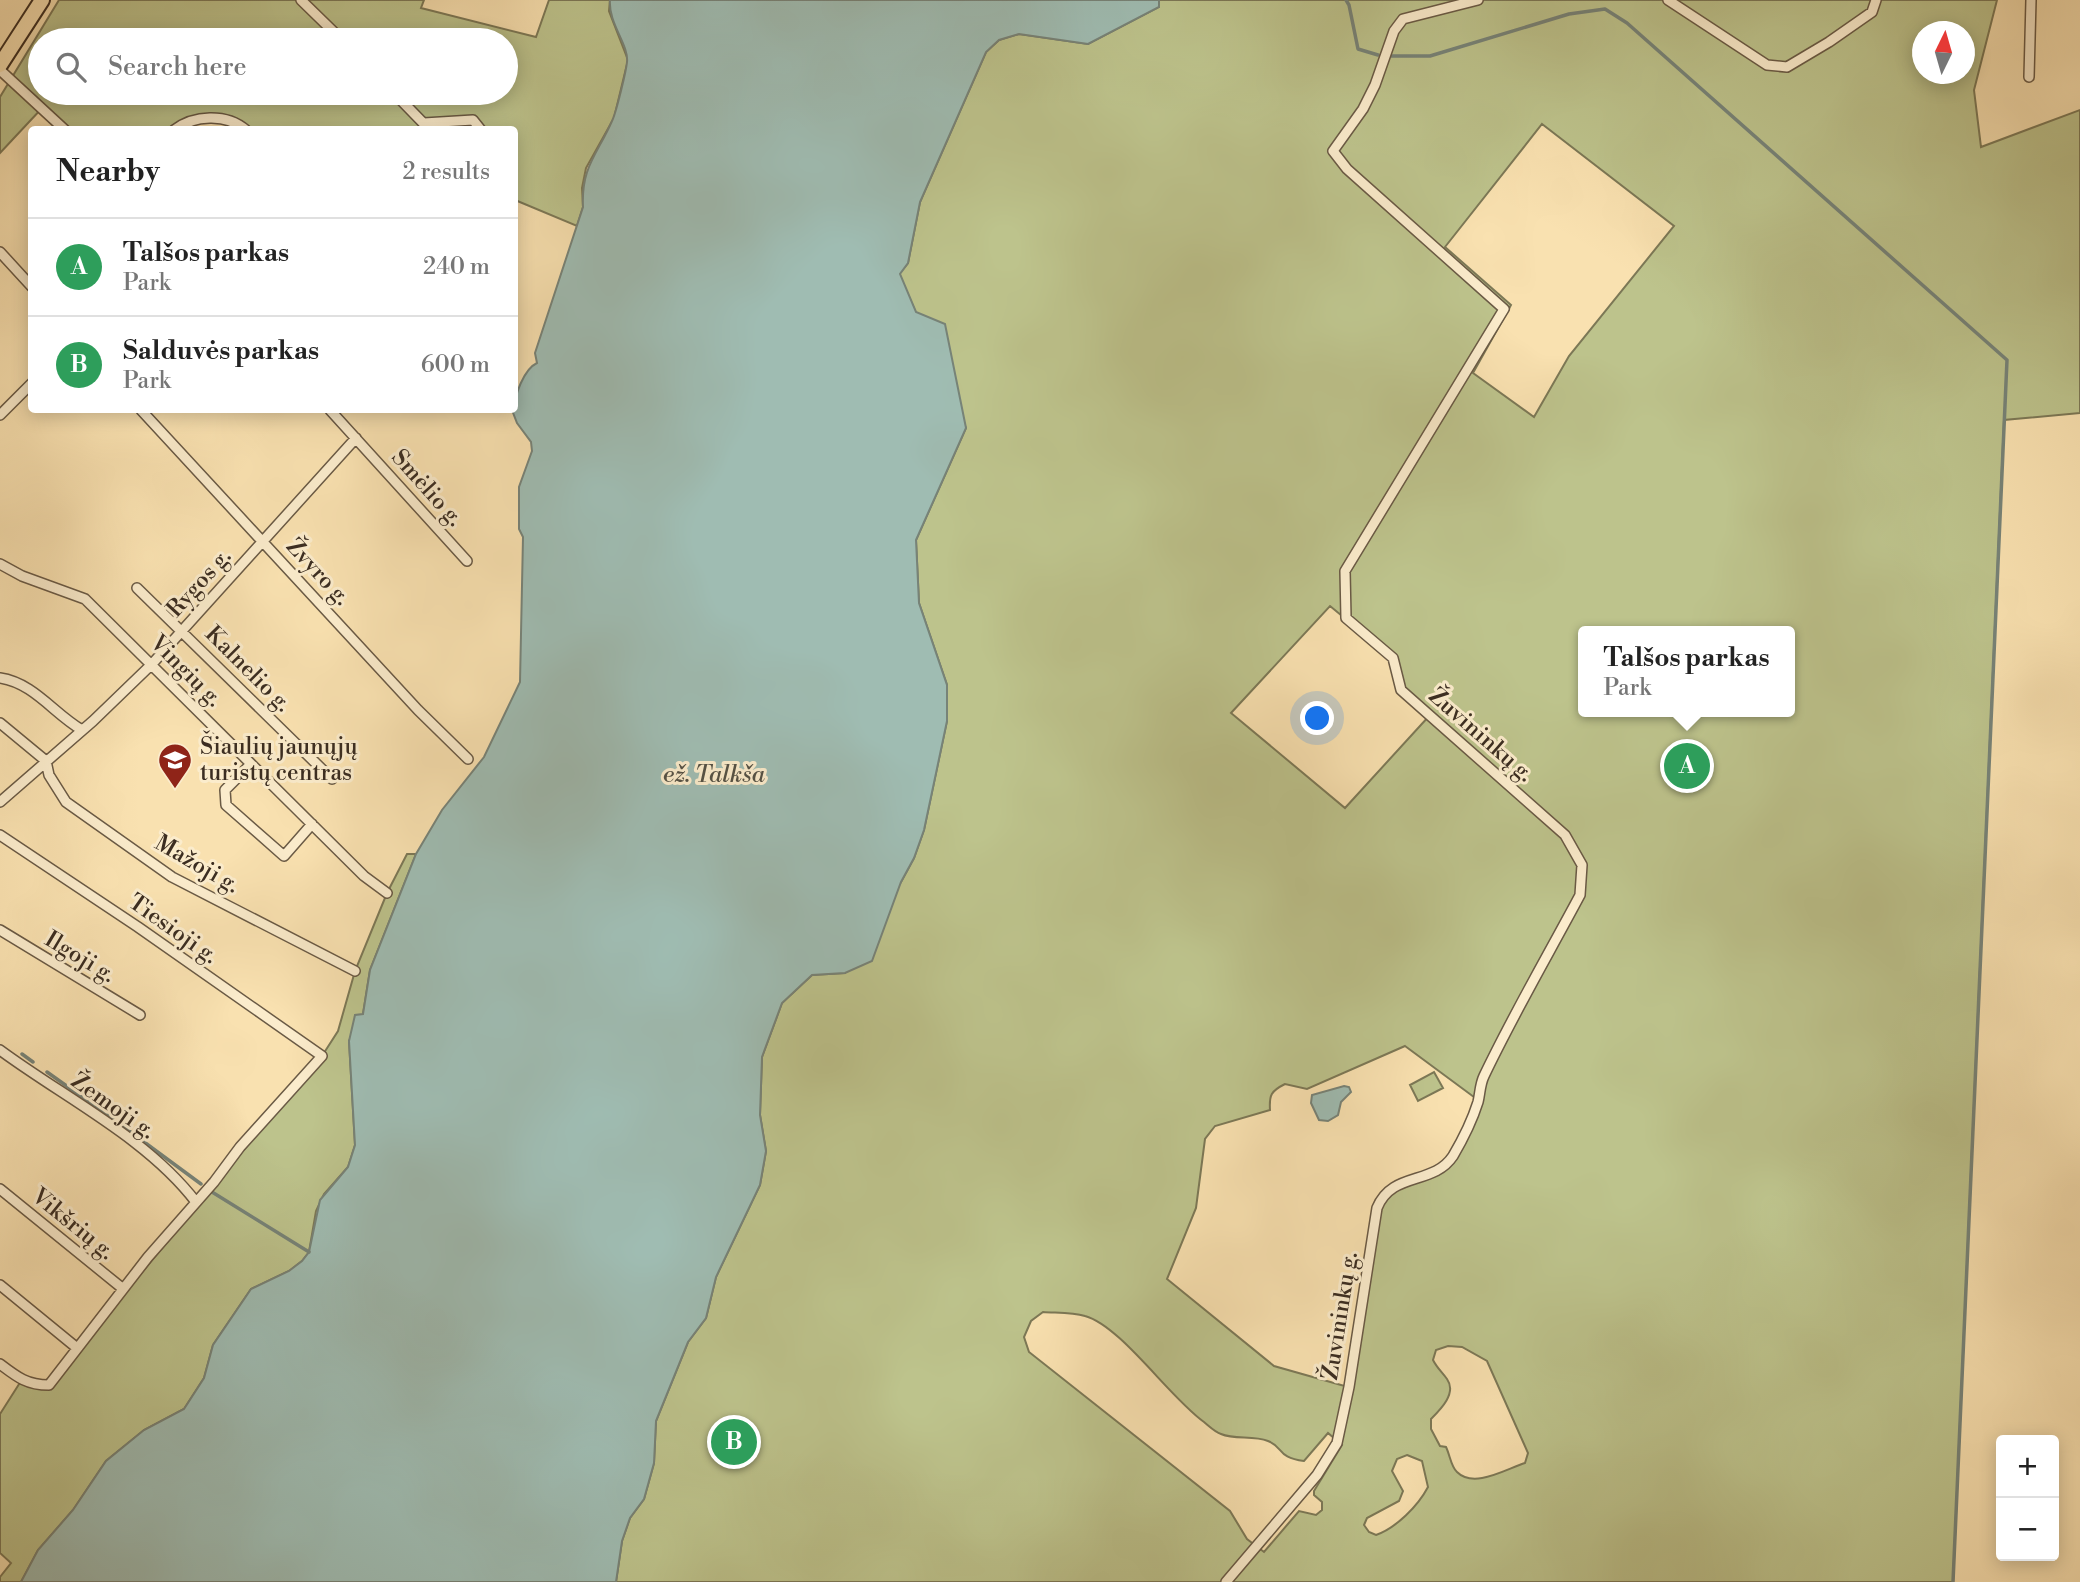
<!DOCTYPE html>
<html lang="en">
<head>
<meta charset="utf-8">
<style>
  body { margin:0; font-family:"Libre Bodoni",serif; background:#f6f6f6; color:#222 }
  .controls { position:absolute; right:21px; bottom:21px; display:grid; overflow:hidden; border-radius:7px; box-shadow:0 4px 18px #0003 }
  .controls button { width:63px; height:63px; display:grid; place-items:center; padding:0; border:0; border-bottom:2px solid #e0e0e0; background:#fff; color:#222; font:35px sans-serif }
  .compass { position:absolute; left:1912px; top:21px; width:63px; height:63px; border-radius:50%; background:#fff; box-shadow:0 4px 18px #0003; rotate:5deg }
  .you { position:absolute; left:1318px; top:719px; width:24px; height:24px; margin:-18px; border:5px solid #fff; border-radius:50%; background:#1a73e8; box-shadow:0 0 0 10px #1a73e833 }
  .badge { display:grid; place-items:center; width:46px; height:46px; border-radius:50%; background:#0b8043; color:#fff; font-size:23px; font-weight:700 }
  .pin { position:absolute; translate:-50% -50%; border:4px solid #fff; box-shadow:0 2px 7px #0006 }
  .popup { position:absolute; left:1578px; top:626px; width:217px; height:91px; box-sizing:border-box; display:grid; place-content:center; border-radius:7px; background:#fff; filter:drop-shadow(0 2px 5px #0005); font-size:23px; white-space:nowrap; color:#767676 }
  .popup b { font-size:26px; color:#222 }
  .popup::after { content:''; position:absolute; left:50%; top:100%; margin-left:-14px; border:14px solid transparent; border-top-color:#fff }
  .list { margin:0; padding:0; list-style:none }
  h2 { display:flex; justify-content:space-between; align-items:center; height:91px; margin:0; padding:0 28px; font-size:30px }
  h2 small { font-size:23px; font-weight:400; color:#767676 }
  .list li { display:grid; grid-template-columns:46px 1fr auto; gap:21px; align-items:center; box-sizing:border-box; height:98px; padding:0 28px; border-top:2px solid #e0e0e0 }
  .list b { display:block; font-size:26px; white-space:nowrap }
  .list p { margin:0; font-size:23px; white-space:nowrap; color:#767676 }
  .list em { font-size:23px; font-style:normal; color:#767676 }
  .icon { flex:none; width:38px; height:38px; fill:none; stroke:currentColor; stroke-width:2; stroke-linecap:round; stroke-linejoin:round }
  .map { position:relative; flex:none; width:2080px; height:1582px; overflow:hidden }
  .search { position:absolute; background:#fff; box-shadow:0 4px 18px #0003; left:28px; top:28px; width:490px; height:77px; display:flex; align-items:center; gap:18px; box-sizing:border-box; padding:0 24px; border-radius:38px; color:#767676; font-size:26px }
  .panel { position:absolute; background:#fff; box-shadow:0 4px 18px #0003; left:28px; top:126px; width:490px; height:287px; border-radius:7px }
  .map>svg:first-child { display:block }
</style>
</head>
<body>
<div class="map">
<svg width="2080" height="1582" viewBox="0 0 2080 1582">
  <rect width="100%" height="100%" fill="#f9e1b0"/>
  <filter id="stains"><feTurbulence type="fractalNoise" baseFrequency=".00286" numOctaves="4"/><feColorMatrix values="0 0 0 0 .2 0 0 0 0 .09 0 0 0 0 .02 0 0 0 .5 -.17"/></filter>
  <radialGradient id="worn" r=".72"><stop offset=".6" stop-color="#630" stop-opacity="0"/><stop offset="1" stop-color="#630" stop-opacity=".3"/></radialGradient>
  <path fill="#bdc38c" stroke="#7c7856" stroke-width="2" fill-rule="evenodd" d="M59 0H424L421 8 536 37 549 0H610L609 11 628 60 614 118 586 168 582 188 583 207 577 226 515 200 514 130H246L241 125 199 118 174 129 65 130 43 107 0 153V97ZM40 40H506V93H40Z
    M1159 0H1997L1974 90 1981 147 2080 110V413L2004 420 1953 1582H616L622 1541 630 1518 644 1499 654 1463 656 1421 688 1342 706 1318 716 1277 760 1185 766 1151 760 1115 762 1057 782 1003 812 975 845 973 901 882 914 858 924 830 947 721V685L919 603 916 540 966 428 899 274 908 263 920 202 986 52 999 40 1019 34 1088 44 1159 7ZM1923 32H1965V74H1923ZM1542 124 1674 226 1569 356 1534 417 1473 373 1511 305 1445 247ZM1330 606 1393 658 1401 690 1430 715 1345 808 1231 713ZM1584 631H1790V712H1584ZM1405 1046 1478 1100 1452 1157 1422 1177 1381 1198 1348 1387 1274 1366 1167 1279 1196 1208 1205 1139 1215 1126 1270 1110C1269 1095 1271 1091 1285 1084L1307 1089ZM1043 1312C1056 1313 1072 1312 1085 1316 1121 1326 1169 1397 1204 1422 1209 1426 1215 1432 1221 1434 1235 1440 1253 1435 1268 1441 1284 1447 1277 1458 1304 1461L1328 1433 1342 1445 1314 1491V1495L1322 1502V1510L1316 1515 1299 1511 1264 1552 1247 1539 1230 1511 1029 1352 1024 1337 1031 1321ZM1448 1346 1462 1347 1487 1361 1528 1453 1525 1463C1506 1469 1474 1489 1457 1472 1451 1467 1450 1455 1446 1447L1440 1446 1431 1429V1419C1441 1409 1457 1393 1447 1379 1442 1372 1437 1368 1433 1360L1436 1350ZM1407 1455 1422 1461 1428 1487C1418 1506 1396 1528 1376 1535L1369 1532 1364 1525 1367 1518 1399 1501 1403 1491 1392 1471 1397 1459Z
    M407 854H416L370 970 363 1014 349 1041 355 1145 348 1167 324 1194 316 1211 309 1252 302 1261 289 1271 251 1289 213 1345 204 1378 184 1409 144 1430 106 1461 73 1510 38 1550 21 1582H0V1577L11 1563 0 1553V1414L21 1381 49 1384 322 1056 338 1031 355 971 387 893Z
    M1434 1072 1443 1088 1418 1101 1410 1085Z"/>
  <path fill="#9fbcb2" stroke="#778378" stroke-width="2" d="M610 0H1159V7L1088 44 1019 34 999 40 986 52 920 202 908 263 900 274 916 312 945 324 966 428 916 540 919 603 947 685V721L924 830 914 858 901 882 872 961 845 973 812 975 782 1003 762 1057 760 1115 766 1151 760 1185 716 1277 706 1318 688 1342 656 1421 654 1463 644 1499 630 1518 622 1541 616 1582H21L38 1550 73 1510 106 1461 144 1430 184 1409 204 1378 213 1345 251 1289 289 1271 302 1261 309 1252 320 1200 348 1167 355 1145 349 1041 355 1015 363 1014 370 970 416 854 442 810 484 757 520 682 523 537 519 529V487L532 451 531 442 517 423 512 410H514C514 396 524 369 537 363L535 353 583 207C581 167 597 155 612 121 616 113 626 72 627 62 629 45 608 23 610 0Z
    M1344 1086 1349 1087 1351 1092 1341 1102 1338 1115 1328 1121 1319 1120 1311 1103 1312 1095Z"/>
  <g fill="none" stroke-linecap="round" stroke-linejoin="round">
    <path stroke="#778378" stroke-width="3.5" d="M1346 0 1349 5 1358 49 1378 55
      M1391 56H1430L1569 14 1605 9 1627 23 2007 360 1953 1582
      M22 1054 33 1062
      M47 1072 113 1119
      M121 1125 201 1184
      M212 1192 309 1252"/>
    <g stroke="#6a5a45" stroke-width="12">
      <path id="minor" d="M301 0 342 40
        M1668 0 1767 65 1787 67 1829 42 1872 12 1876 0
        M0 70 65 130
        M2029 77 2031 0
        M394 93 430 130
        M424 123 473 120 481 130
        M174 130C194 115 226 113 246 130
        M0 252 32 287
        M141 410 418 710 468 759
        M330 410 467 561
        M0 415 32 383
        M0 564 22 576 85 599 364 876 387 893
        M137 588 332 779
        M0 678C34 683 54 714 82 730
        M0 723 46 761 49 775 66 802 172 877 355 971
        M251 764 225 790 226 805 284 856 312 824
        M0 802 93 721 152 664 356 438
        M0 835 138 927 322 1056 240 1147 214 1182 148 1257 49 1385C27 1385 17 1377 0 1364
        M0 930 140 1015
        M0 1050C65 1098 147 1138 196 1202
        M0 1189 122 1288
        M0 1285 77 1348
        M1226 1582 1317 1475 1337 1443 1349 1387 1377 1208C1392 1171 1433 1186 1453 1156 1463 1139 1472 1121 1478 1102 1480 1094 1480 1084 1484 1076 1513 1015 1548 955 1580 895L1582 865 1565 835 1401 690 1393 658 1346 618 1345 571 1504 309 1347 169 1333 151 1363 109 1375 85 1394 31 1403 19 1478 0"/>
    </g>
    <g stroke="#3b2d21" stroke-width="18">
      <path id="trunk" d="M0 65 42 0"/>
    </g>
    <use href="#minor" stroke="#fbeccc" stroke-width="9"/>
    <use href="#trunk" stroke="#f9e1b0" stroke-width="14"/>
  </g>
  <defs>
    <g id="school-pin" transform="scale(1.75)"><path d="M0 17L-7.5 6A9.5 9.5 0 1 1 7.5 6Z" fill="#8f2418" stroke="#fbeccc"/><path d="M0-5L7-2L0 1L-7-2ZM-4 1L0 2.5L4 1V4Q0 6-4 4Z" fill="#fff"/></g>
  </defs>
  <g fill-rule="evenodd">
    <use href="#school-pin" x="175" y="760"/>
  </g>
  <g text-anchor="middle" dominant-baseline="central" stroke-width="6" stroke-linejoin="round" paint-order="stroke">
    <g font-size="23" fill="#3b2d21" stroke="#fbeccc">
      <text transform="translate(427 488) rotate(48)">Smėlio g.</text>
      <text transform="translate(318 572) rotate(47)">Žvyro g.</text>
      <text transform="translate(199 583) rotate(-48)">Rygos g.</text>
      <text transform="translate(248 669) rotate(45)">Kalnelio g.</text>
      <text transform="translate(186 671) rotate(45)">Vingių g.</text>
      <text transform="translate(1481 735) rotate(41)">Žuvininkų g.</text>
      <text transform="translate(197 864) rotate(30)">Mažoji g.</text>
      <text transform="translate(173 929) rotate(35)">Tiesioji g.</text>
      <text transform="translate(80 957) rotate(31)">Ilgoji g.</text>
      <text transform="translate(113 1106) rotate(35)">Žemoji g.</text>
      <text transform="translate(73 1224) rotate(39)">Vikšrių g.</text>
      <text transform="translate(1340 1316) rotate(-81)">Žuvininkų g.</text>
    </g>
    <g font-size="23" fill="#3b2d21" stroke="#fbeccc" text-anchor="start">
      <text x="200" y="747">Šiaulių jaunųjų<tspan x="200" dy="26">turistų centras</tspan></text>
    </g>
    <g font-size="24" font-style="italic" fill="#545145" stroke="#fbeccc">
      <text x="714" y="775">ež. Talkša</text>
    </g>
  </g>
  <rect width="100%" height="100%" filter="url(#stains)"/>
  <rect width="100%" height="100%" fill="url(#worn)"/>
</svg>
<div class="controls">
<button>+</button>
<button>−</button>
</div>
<svg class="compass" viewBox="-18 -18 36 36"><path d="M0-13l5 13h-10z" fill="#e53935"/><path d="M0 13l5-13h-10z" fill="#767676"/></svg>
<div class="you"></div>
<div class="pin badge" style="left:1687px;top:766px;background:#2e9e5b">A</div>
<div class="popup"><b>Talšos parkas</b>Park</div>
<div class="pin badge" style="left:734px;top:1442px;background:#2e9e5b">B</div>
<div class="search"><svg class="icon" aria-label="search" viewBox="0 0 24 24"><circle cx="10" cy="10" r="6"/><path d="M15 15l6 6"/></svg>Search here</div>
<section class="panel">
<h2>Nearby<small>2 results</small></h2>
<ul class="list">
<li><span class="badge" style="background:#2e9e5b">A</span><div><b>Talšos parkas</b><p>Park</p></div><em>240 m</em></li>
<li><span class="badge" style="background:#2e9e5b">B</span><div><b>Salduvės parkas</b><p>Park</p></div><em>600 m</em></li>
</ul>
</section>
</div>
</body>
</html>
